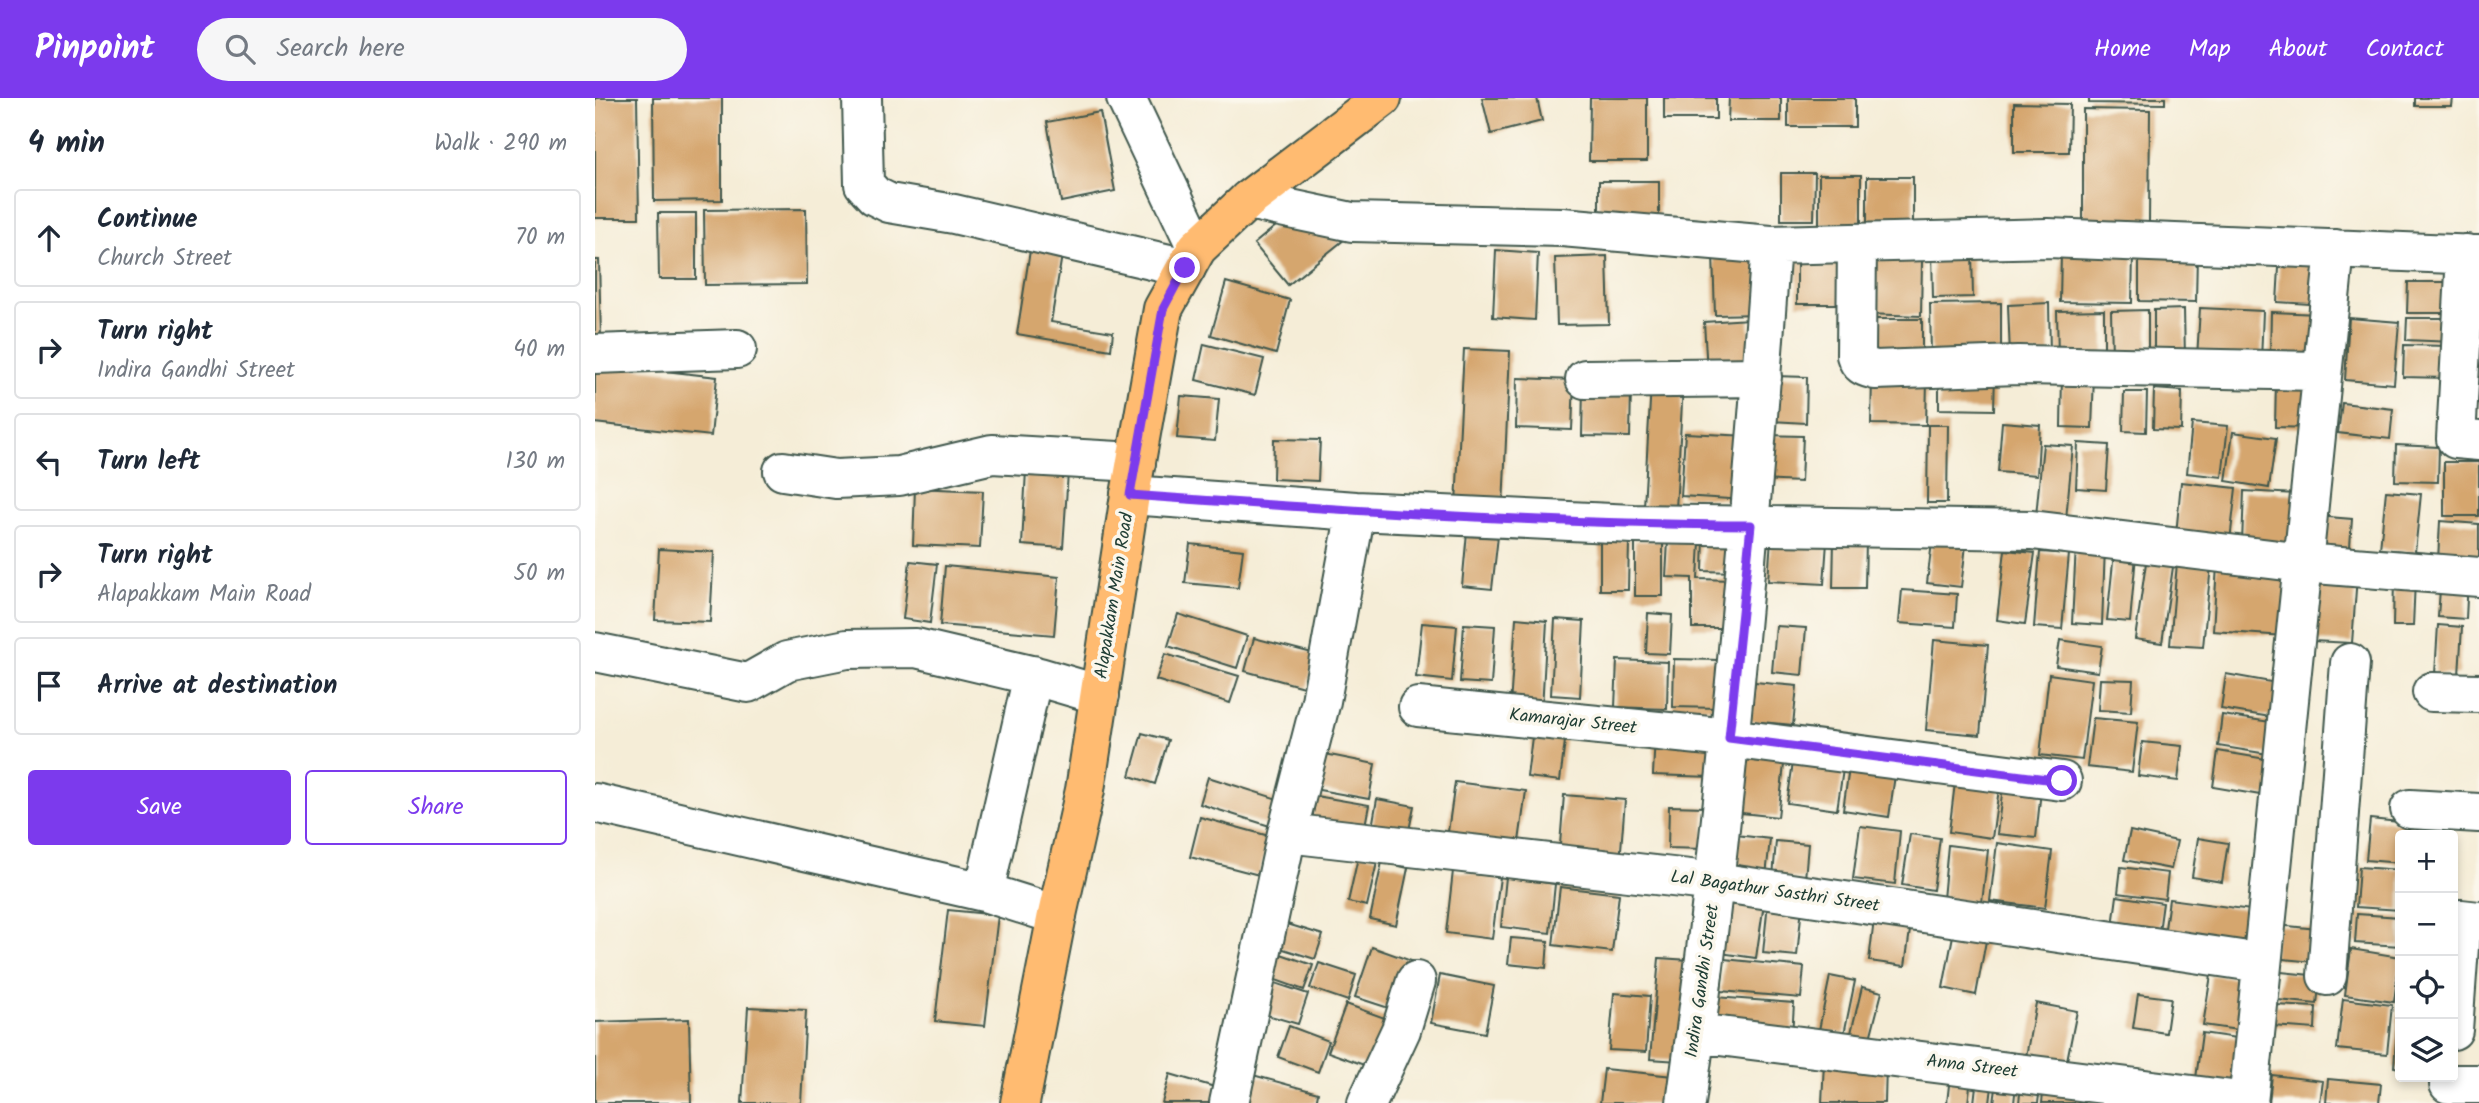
<!DOCTYPE html>
<html lang="en">
<head>
<meta charset="utf-8">
<style>
  body { margin:0; font-family:Kalam,sans-serif; background:#f6f6f7; color:#1f2937 }
  .controls { position:absolute; right:21px; bottom:21px; display:grid; overflow:hidden; border-radius:7px; box-shadow:0 4px 10px #0003 }
  .controls button { width:63px; height:63px; display:grid; place-items:center; padding:0; border:0; border-bottom:2px solid #e0e1e3; background:#fff; color:#1f2937; font:35px sans-serif }
  .stop { position:absolute; width:21px; height:21px; margin:-16px; border:5px solid #7c3aed; border-radius:50%; background:#fff }
  .stop.end { background:#7c3aed; border-color:#fff; box-shadow:0 2px 7px #0008 }
  .list { margin:0; padding:0; list-style:none }
  h2 { display:flex; justify-content:space-between; align-items:center; height:91px; margin:0; padding:0 28px; font-size:30px }
  h2 small { font-size:23px; font-weight:400; color:#747a83 }
  .list li { display:grid; grid-template-columns:46px 1fr auto; gap:21px; align-items:center; box-sizing:border-box; height:98px; margin:0 14px 14px; padding:0 14px; border:2px solid #e0e1e3; border-radius:7px }
  .list b { display:block; font-size:26px; white-space:nowrap }
  .list p { margin:0; font-size:23px; white-space:nowrap; color:#747a83 }
  .list em { font-size:23px; font-style:normal; color:#747a83 }
  .actions { display:flex; gap:14px; padding:21px 28px }
  .actions a { flex:1; padding:16px 0; border:2px solid #7c3aed; border-radius:7px; text-align:center; font-size:24px; color:#7c3aed }
  .actions .main { background:#7c3aed; color:#fff }
  .icon { flex:none; width:38px; height:38px; fill:none; stroke:currentColor; stroke-width:2; stroke-linecap:round; stroke-linejoin:round }
  .map { position:relative; flex:none; width:1884px; height:1005px; overflow:hidden }
  header { display:flex; align-items:center; gap:42px; box-sizing:border-box; height:98px; padding:0 35px; background:#7c3aed; color:#fff }
  header strong { font-size:33px }
  nav { display:flex; gap:38px; margin-inline-start:auto; font-size:24px }
  .search { width:490px; height:63px; background:#f6f6f7; display:flex; align-items:center; gap:18px; box-sizing:border-box; padding:0 24px; border-radius:38px; color:#747a83; font-size:26px }
  main { display:flex }
  aside { flex:1; background:#fff }
  .map>svg:first-child { display:block }
</style>
</head>
<body>
<header>
<strong>Pinpoint</strong>
<div class="search"><svg class="icon" aria-label="search" viewBox="0 0 24 24"><circle cx="10" cy="10" r="6"/><path d="M15 15l6 6"/></svg>Search here</div>
<nav><a>Home</a><a>Map</a><a>About</a><a>Contact</a></nav>
</header>
<main>
<aside>
<h2>4 min<small>Walk · 290 m</small></h2>
<ul class="list">
<li><svg class="icon" aria-label="ahead" viewBox="0 0 24 24"><path d="M12 20V5M6 11l6-6 6 6"/></svg><div><b>Continue</b><p>Church Street</p></div><em>70 m</em></li>
<li><svg class="icon" aria-label="right" viewBox="0 0 24 24"><path d="M7 20v-9h11M14 6l5 5-5 5"/></svg><div><b>Turn right</b><p>Indira Gandhi Street</p></div><em>40 m</em></li>
<li><svg class="icon" aria-label="left" viewBox="0 0 24 24"><path d="M17 20v-9H6M10 6l-5 5 5 5"/></svg><div><b>Turn left</b></div><em>130 m</em></li>
<li><svg class="icon" aria-label="right" viewBox="0 0 24 24"><path d="M7 20v-9h11M14 6l5 5-5 5"/></svg><div><b>Turn right</b><p>Alapakkam Main Road</p></div><em>50 m</em></li>
<li><svg class="icon" aria-label="arrive" viewBox="0 0 24 24"><path d="M6 21V4h12l-3 4 3 4H6"/></svg><div><b>Arrive at destination</b></div></li>
</ul>
<div class="actions"><a class="main">Save</a><a>Share</a></div>
</aside>
<div class="map">
<svg width="1884" height="1005" viewBox="0 0 1884 1005">
  <rect width="100%" height="100%" fill="#fbf7ec"/>
  <filter id="ink" filterUnits="userSpaceOnUse"><feTurbulence type="fractalNoise" baseFrequency=".0143" numOctaves="2"/><feDisplacementMap in="SourceGraphic" scale="14" xChannelSelector="R" yChannelSelector="G"/><feConvolveMatrix kernelMatrix="1 2 1 2 8 2 1 2 1" color-interpolation-filters="sRGB"/></filter>
  <filter id="wash" filterUnits="userSpaceOnUse"><feTurbulence type="fractalNoise" baseFrequency=".00686" numOctaves="4" result="noise"/><feDisplacementMap in="SourceGraphic" scale="28" xChannelSelector="R" yChannelSelector="G"/><feGaussianBlur stdDeviation="1.57" result="paint"/><feColorMatrix in="noise" values="0 0 0 0 0 0 0 0 0 0 0 0 0 0 0 0 0 1.4 0 .05"/><feComposite in="paint" operator="in"/></filter>
  <g filter="url(#wash)">
    <rect width="100%" height="100%" fill="#f5edd7"/>
    <g id="blocks">
      <path fill="#d5a66e" d="M0 0H42L44 120H0Z
        M58 0H127V102L59 103Z
        M887 0H942L947 23 896 36Z
        M995 0H1052V63H994Z
        M1069 0H1121V21H1069Z
        M1134 0H1186V23H1133Z
        M1193 0H1260V29H1193Z
        M1494 0H1570V6L1494 5Z
        M1820 0H1858L1857 8H1820Z
        M1419 5 1475 6 1474 54H1419Z
        M1488 11 1555 12 1554 124H1488Z
        M505 14 520 93 466 104 452 24Z
        M1186 75H1220L1219 122H1186Z
        M1224 77H1266V128L1224 127Z
        M1272 79H1318V125H1272Z
        M1004 83H1064V123L1004 122Z
        M716 99 750 141 693 187 659 146Z
        M211 111 212 186 110 187 109 112Z
        M63 115H101V181H64Z
        M436 146 468 151 456 224 518 234 516 252 422 236Z
        M901 152 943 155 940 222 898 219Z
        M1377 153 1378 199 1338 200 1337 154Z
        M1685 153 1734 156 1731 207 1682 204Z
        M1163 155 1164 216 1120 217 1118 156Z
        M1466 155 1538 156 1537 205 1465 204Z
        M1257 156V206H1202V157Z
        M1544 156H1602L1601 204 1544 203Z
        M1012 158 1014 226 962 227 960 160Z
        M1274 161 1327 163 1326 218 1272 216Z
        M0 162H4L6 241H0Z
        M631 184 695 202 681 256 616 237Z
        M1813 184H1856V215H1812Z
        M1406 205V256L1336 257 1335 206Z
        M1454 205 1455 256 1415 257 1413 207Z
        M1605 210 1668 213 1666 263 1602 260Z
        M1589 211 1590 261H1559V212Z
        M1509 212V258L1463 259 1462 213Z
        M1553 212V259H1517L1516 213Z
        M1676 214 1723 216 1722 262 1675 260Z
        M1754 220 1804 224 1799 286 1750 282Z
        M1812 220H1859V244L1811 242Z
        M1154 221 1157 272 1112 274 1109 224Z
        M1275 221H1327V262L1276 263Z
        M609 246 669 261 660 297 601 282Z
        M1809 247 1854 248 1853 280 1808 279Z
        M869 251 915 253 908 409 861 406Z
        M0 265 122 279 116 338 0 325Z
        M1344 274 1400 275 1399 312 1344 311Z
        M1467 277 1499 278 1497 330 1466 329Z
        M1179 278 1212 279 1211 325 1177 323Z
        M922 280 979 282 977 332 921 330Z
        M1277 281H1332L1331 327 1276 326Z
        M1681 283 1717 284 1715 330 1680 329Z
        M1056 286 1088 287 1081 411 1049 409Z
        M988 289H1036L1035 339 987 338Z
        M1559 291 1587 293 1586 332 1558 331Z
        M1529 294H1552L1551 334 1528 333Z
        M586 298 624 301 620 343 582 340Z
        M1747 305 1798 311 1795 341 1743 335Z
        M1407 324 1445 327 1442 377 1403 374Z
        M1597 325 1633 328 1627 379 1592 375Z
        M1333 327H1353L1352 405H1332Z
        M1638 334 1681 340 1674 390 1631 383Z
        M1090 335 1154 338 1151 402 1086 398Z
        M1169 337 1208 338 1206 384 1167 382Z
        M679 341 725 342 723 383 678 381Z
        M1483 345 1514 347 1511 392 1481 390Z
        M1448 346 1478 348 1471 421 1441 418Z
        M1801 347 1844 349 1843 384 1800 383Z
        M1849 364H1884V418H1849Z
        M431 372 473 374 468 450 427 447Z
        M1586 384 1641 390 1635 443 1581 437Z
        M320 390 388 393 385 450 318 447Z
        M1649 393 1703 396 1701 446 1647 445Z
        M1791 393 1826 396 1820 454 1785 451Z
        M1721 418 1757 421 1754 462 1718 459Z
        M1845 423 1884 426V465L1843 463Z
        M872 434 903 438 897 491 867 488Z
        M1109 438 1141 439 1140 474 1108 473Z
        M1176 440 1232 444 1229 486 1173 483Z
        M1005 442H1034L1033 492H1005Z
        M1239 442H1271L1270 490H1238Z
        M1040 443H1068V498H1040Z
        M1073 443 1105 444 1103 481 1137 482 1136 530H1097V480L1071 479Z
        M1337 444 1371 447 1366 489 1332 485Z
        M595 446 648 452 643 490 590 485Z
        M1481 448 1510 449 1507 527 1477 525Z
        M64 451 119 454 115 524 60 522Z
        M1410 452 1440 455 1430 526 1402 522Z
        M1445 454 1474 456 1467 531 1439 529Z
        M1519 455 1541 457 1535 524 1512 522Z
        M1552 458 1579 462 1567 545 1540 541Z
        M315 463 342 466 335 525 308 521Z
        M1582 465 1616 467 1608 549 1575 547Z
        M1622 467 1695 472 1690 538 1618 533Z
        M350 468 464 479 459 537 345 527Z
        M1722 475 1762 478 1757 545 1717 543Z
        M1846 478 1873 480 1871 521 1843 519Z
        M1799 481 1820 482 1818 528H1798Z
        M1307 492 1362 496 1360 529 1304 525Z
        M1053 515 1077 517 1075 556 1051 555Z
        M583 516 652 538 642 570 573 548Z
        M921 520 952 523 947 611 915 608Z
        M960 521 989 523 985 599 956 597Z
        M827 525 862 528 857 583 821 579Z
        M869 526 900 528 896 586 865 584Z
        M1843 527 1867 529 1864 577 1840 576Z
        M1181 528 1211 530 1207 577 1177 574Z
        M659 540 721 556 712 590 650 573Z
        M1339 542 1393 547 1385 637 1331 632Z
        M1465 542 1507 548 1503 574 1461 568Z
        M570 556 644 578 635 605 561 582Z
        M1079 561 1125 562 1124 610 1078 609Z
        M1022 562 1073 564 1072 611 1020 609Z
        M1454 576 1497 582 1487 662 1445 657Z
        M1631 576 1687 586 1682 620 1626 611Z
        M1505 581 1538 582 1536 614 1503 612Z
        M1160 584 1202 588 1198 627 1155 623Z
        M1627 617 1683 625 1679 657 1623 648Z
        M1498 620 1543 624 1537 674 1492 669Z
        M939 623 972 627 965 683 932 679Z
        M547 635 573 642 560 686 535 678Z
        M1060 637 1120 639 1118 679 1058 677Z
        M1547 644 1587 648 1583 683 1543 678Z
        M1146 645 1191 649 1183 719 1138 714Z
        M1200 651 1250 658 1242 712 1192 705Z
        M1623 653 1683 663 1677 699 1618 689Z
        M720 654 780 666 774 701 713 690Z
        M1255 663 1301 670 1294 719 1248 712Z
        M613 679 689 703 681 730 605 706Z
        M860 684 931 693 922 758 851 748Z
        M1360 685 1404 691 1397 740 1354 734Z
        M1408 688 1446 692 1441 740 1402 736Z
        M969 697 1030 702 1025 764 964 759Z
        M721 698 774 707 768 738 716 728Z
        M782 701 819 708 812 742 776 735Z
        M1074 708 1110 709 1109 751 1073 750Z
        M605 719 674 738 664 777 595 759Z
        M1775 721 1823 726 1822 737H1805V765L1771 762Z
        M1265 728 1305 733 1300 786 1258 781Z
        M1535 733 1582 743 1576 771 1529 762Z
        M1315 736 1345 740 1338 792 1307 787Z
        M1141 737 1175 741 1171 778 1137 775Z
        M1603 740 1633 745 1627 784 1597 779Z
        M1181 743 1213 746 1210 781 1178 779Z
        M1402 745 1457 753 1450 810 1395 803Z
        M1353 747 1393 752 1387 805 1348 801Z
        M764 755 783 760 772 808 753 804Z
        M787 764 813 770 801 827 775 821Z
        M1526 769 1573 775 1570 801 1523 795Z
        M1764 769 1805 772V812L1761 809Z
        M858 773 905 779 897 841 851 835Z
        M911 779 960 786 955 835 906 829Z
        M965 789 1024 796 1017 854 958 847Z
        M1522 798 1568 805 1564 834 1518 828Z
        M1133 800 1169 805 1161 860 1125 855Z
        M1574 801 1664 813 1658 851 1569 838Z
        M1173 804 1207 808 1202 858 1168 855Z
        M353 812 403 817 390 928 340 923Z
        M1280 813 1317 818 1310 868 1274 863Z
        M1762 816 1805 819V848L1760 845Z
        M689 825 728 837 720 861 682 849Z
        M1360 827 1393 832 1381 897 1348 890Z
        M1682 827 1732 832 1729 865 1678 860Z
        M916 840 953 843 951 870 913 866Z
        M777 849 825 866 809 915 760 899Z
        M1756 851 1805 859 1799 904 1750 897Z
        M683 855 718 867 709 892 675 880Z
        M1064 860 1094 862 1084 963 1055 961Z
        M1129 861 1209 869 1206 900 1126 893Z
        M724 865 761 877 753 903 715 890Z
        M1686 874 1725 878 1722 906 1683 902Z
        M845 877 899 888 890 935 836 925Z
        M1616 877 1658 883 1650 933 1608 927Z
        M1235 878 1260 883 1249 936 1224 932Z
        M674 883 713 896 703 926 665 915Z
        M1267 889 1287 894 1274 944 1255 939Z
        M1019 895 1055 898 1051 954 1014 952Z
        M1543 896 1576 900 1571 935 1538 930Z
        M1120 899 1199 905 1197 938 1118 932Z
        M1748 901 1797 907 1792 956 1742 951Z
        M1441 905 1482 913 1469 977 1429 969Z
        M751 906 798 923 780 971 733 954Z
        M1680 907 1721 909 1720 931 1678 928Z
        M153 909 211 912 206 1005H147Z
        M1803 917H1805V970L1799 969Z
        M94 921 96 1005H0V924Z
        M694 928 734 943 723 974 683 959Z
        M1607 935 1649 941 1641 995 1600 988Z
        M1229 964 1291 966 1290 1005H1227Z
        M1009 971 1078 978 1075 1005H1005Z
        M647 974 723 995 721 1005H639Z
        M575 976 623 990 618 1005H567Z
        M1677 977 1728 983 1725 1005H1674Z
        M1355 978 1376 980 1373 1005H1352Z
        M1382 979 1398 980 1395 1005H1379Z
        M1733 981 1786 986 1784 1005H1731Z
        M1402 983 1421 986 1419 1005H1399Z
        M1426 987 1445 989 1443 1005H1424Z
        M1449 987 1491 992 1489 1005H1447Z"/>
    </g>
  </g>
  <g filter="url(#ink)">
    <use href="#blocks" fill-opacity="0" stroke="#3f574c" stroke-width="2"/>
    <g fill="none" stroke-linecap="round" stroke-linejoin="round">
      <g stroke="#3f574c" stroke-width="42">
        <path id="minor" d="M267 0 269 86 280 98 294 105 359 116 591 170
          M531 0 602 150
          M653 102 757 124 967 129 1176 147 1453 140 1884 157
          M1262 145 1261 257C1264 268 1270 269 1280 272L1423 267 1727 273
          M1871 156 1861 341 1884 343
          M0 256 142 251
          M990 281 1167 279
          M188 373 241 381 304 378 397 356 541 364
          M535 397 761 413 1038 426 1437 432 1708 465 1884 479
          M0 554 153 585 192 563 252 551 321 550 444 579 505 597
          M1837 594 1884 595
          M823 609 1134 640 1467 683
          M0 705 389 794 462 817
          M1815 711 1884 715
          M692 735 1121 784 1666 865
          M389 794 438 577
          M1732 878 1755 565
          M1858 932 1866 821 1884 823
          M1101 935 1653 1004
          M1854 986H1884
          M634 1005 692 735 726 603 761 413
          M772 1005 806 932 821 883
          M1091 1005C1131 720 1155 434 1176 147
          M1653 1005 1740 151"/>
      </g>
      <g stroke="#3f574c" stroke-width="42">
        <path id="major" d="M425 1005 462 817 490 692 535 397 568 211 602 150 653 102 787 0"/>
      </g>
      <use href="#minor" stroke="#fff" stroke-width="38"/>
      <use href="#major" stroke="#ffbb71" stroke-width="38"/>
    </g>
  </g>
  <g fill="none" stroke-linecap="round" stroke-linejoin="round" filter="url(#ink)">
    <path stroke="#7c3aed" stroke-width="9" d="M590 170 568 211 535 397C742 412 949 426 1156 427L1134 640 1467 683"/>
  </g>
  <g text-anchor="middle" dominant-baseline="central" stroke-width="7" stroke-linejoin="round" paint-order="stroke">
    <g font-size="18" fill="#1f3d34" stroke="#fbf7ec">
      <text transform="translate(520 498) rotate(-81)">Alapakkam Main Road</text>
      <text transform="translate(978 624) rotate(6)">Kamarajar Street</text>
      <text transform="translate(1180 794) rotate(8)">Lal Bagathur Sasthri Street</text>
      <text transform="translate(1108 883) rotate(-82)">Indira Gandhi Street</text>
      <text transform="translate(1377 969) rotate(7)">Anna Street</text>
    </g>
  </g>
</svg>
<div class="controls">
<button>+</button>
<button>−</button>
<button><svg class="icon" aria-label="locate" viewBox="0 0 24 24"><circle cx="12" cy="12" r="6"/><path d="M12 2v4M12 18v4M2 12h4M18 12h4"/></svg></button>
<button><svg class="icon" aria-label="layers" viewBox="0 0 24 24"><path d="M12 4l9 5-9 5-9-5zM3 14l9 5 9-5"/></svg></button>
</div>
<div class="stop" style="left:1467px;top:683px"></div>
<div class="stop end" style="left:590px;top:170px"></div>
</div>
</main>
</body>
</html>
